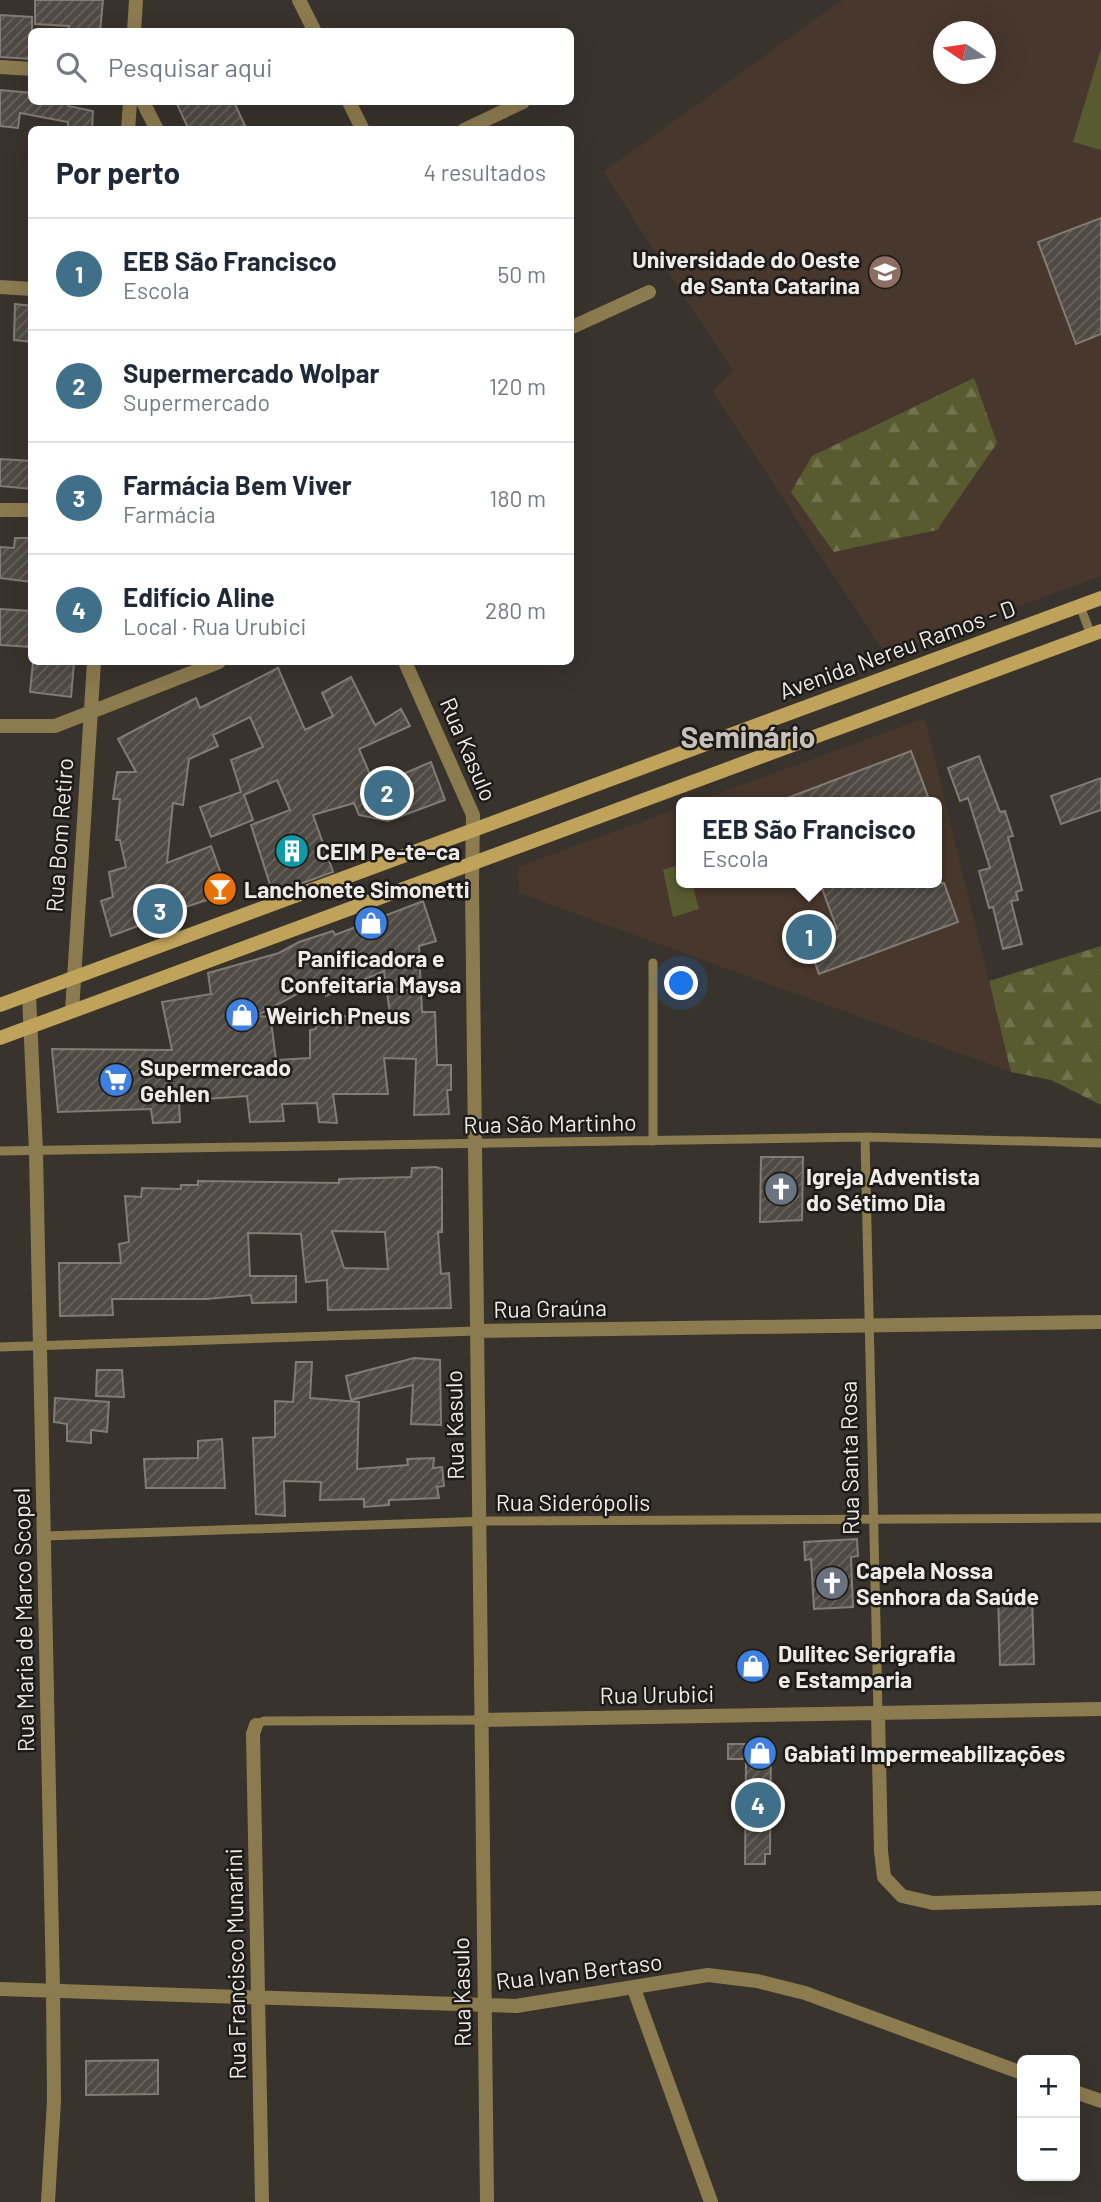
<!DOCTYPE html>
<html lang="pt">
<head>
<meta charset="utf-8">
<style>
  body { margin:0; font-family:Barlow,sans-serif; background:#f2f2f3; color:#1f2937 }
  .controls { position:absolute; right:21px; bottom:21px; display:grid; overflow:hidden; border-radius:10px; box-shadow:0 7px 28px #0002 }
  .controls button { width:63px; height:63px; display:grid; place-items:center; padding:0; border:0; border-bottom:2px solid #e0e1e3; background:#fff; color:#1f2937; font:35px sans-serif }
  .compass { position:absolute; left:933px; top:21px; width:63px; height:63px; border-radius:50%; background:#fff; box-shadow:0 7px 28px #0002; rotate:283deg }
  .you { position:absolute; left:682px; top:984px; width:24px; height:24px; margin:-18px; border:5px solid #fff; border-radius:50%; background:#1a73e8; box-shadow:0 0 0 10px #1a73e833 }
  .badge { display:grid; place-items:center; width:46px; height:46px; border-radius:50%; background:#406f8a; color:#fff; font-size:23px; font-weight:700 }
  .pin { position:absolute; translate:-50% -50%; border:4px solid #fff; box-shadow:0 2px 7px #0006 }
  .popup { position:absolute; left:676px; top:797px; width:266px; height:91px; box-sizing:border-box; display:grid; place-content:center; border-radius:10px; background:#fff; filter:drop-shadow(0 2px 5px #0005); font-size:23px; white-space:nowrap; color:#747a83 }
  .popup b { font-size:26px; color:#1f2937 }
  .popup::after { content:''; position:absolute; left:50%; top:100%; margin-left:-14px; border:14px solid transparent; border-top-color:#fff }
  .list { margin:0; padding:0; list-style:none }
  h2 { display:flex; justify-content:space-between; align-items:center; height:91px; margin:0; padding:0 28px; font-size:30px }
  h2 small { font-size:23px; font-weight:400; color:#747a83 }
  .list li { display:grid; grid-template-columns:46px 1fr auto; gap:21px; align-items:center; box-sizing:border-box; height:112px; padding:0 28px; border-top:2px solid #e0e1e3 }
  .list b { display:block; font-size:26px; white-space:nowrap }
  .list p { margin:0; font-size:23px; white-space:nowrap; color:#747a83 }
  .list em { font-size:23px; font-style:normal; color:#747a83 }
  .icon { flex:none; width:38px; height:38px; fill:none; stroke:currentColor; stroke-width:2; stroke-linecap:round; stroke-linejoin:round }
  .map { position:relative; flex:none; width:1101px; height:2202px; overflow:hidden }
  .search { position:absolute; background:#fff; box-shadow:0 7px 28px #0002; left:28px; top:28px; width:546px; height:77px; display:flex; align-items:center; gap:18px; box-sizing:border-box; padding:0 24px; border-radius:10px; color:#747a83; font-size:26px }
  .panel { position:absolute; background:#fff; box-shadow:0 7px 28px #0002; left:28px; top:126px; width:546px; height:539px; border-radius:10px }
  .map>svg:first-child { display:block }
</style>
</head>
<body>
<div class="map">
<svg width="1101" height="2202" viewBox="0 0 1101 2202">
  <defs>
    <pattern id="forest-firs" width="22" height="20" patternUnits="userSpaceOnUse" patternTransform="scale(1.75)"><rect width="22" height="20" fill="#585b30"/><path d="M5 1l3.5 6h-7zM16 11l3.5 6h-7z" fill="#70734e"/></pattern>
    <pattern id="building-hatch" width="6" height="6" patternUnits="userSpaceOnUse" patternTransform="scale(1.75)"><rect width="6" height="6" fill="#4f4a43"/><path d="M-1 1l2-2M0 6l6-6M5 7l2-2" fill="none" stroke="#69645e"/></pattern>
  </defs>
  <rect width="100%" height="100%" fill="#38332c"/>
  <path fill="#48372c" fill-rule="evenodd" d="M842 0H1101V576L886 655 712 391 733 371 603 172ZM944 32H986V74H944Z
    M925 718 1011 1072 519 893 518 867 681 807V883H937V802H695Z"/>
  <path fill="url(#forest-firs)" d="M974 378 997 443 937 530 834 552 791 492 812 456Z
    M1101 946V1105L1051 1080 1011 1072 989 981Z"/>
  <path fill="#585b30" d="M1101 49V150L1073 142Z
    M681 864V883H692L699 909 673 917 663 870Z"/>
  <path fill="url(#building-hatch)" stroke="#827c74" stroke-width="2" fill-rule="evenodd" d="M35 0H103L100 32H68L69 26 35 24Z
    M0 15 32 17V59L0 57Z
    M0 90 32 93V102H69L68 106 93 111 92 130H68V122L20 113 18 128 0 126Z
    M176 102H234L247 130H189Z
    M1101 218V334L1076 344 1038 242Z
    M15 304 32 306V342L14 340Z
    M0 459 32 461V489L0 486Z
    M15 538H32V582L0 578V547L14 548Z
    M0 609 32 611V647L0 645Z
    M33 662 74 663 71 697 30 692Z
    M278 668 305 730 333 716 322 693 351 677 375 725 401 709 410 726 359 749 375 786 431 762 445 800 388 821 359 815 354 803 313 815 333 872 273 894 251 825 290 810 277 780 244 795 253 820 211 837 200 807 241 792 231 760 263 747 250 717 213 735 218 746 189 759 183 805 173 803 167 863 211 846 228 893 140 922 141 925 111 936 101 901 113 897 109 872 126 867 120 840H116L120 799H113L117 772H136L118 739 196 698 200 708Z
    M911 751 930 802H783L782 800Z
    M979 756 1000 812 1005 811 1013 836 1008 837 1022 890 1016 892 1018 900 1011 901 1022 944 1003 949 993 907 989 908 979 871 990 868 968 798 960 801 948 768Z
    M1101 778V810L1061 824 1051 796Z
    M820 883H944L958 922 819 974 807 940 837 929Z
    M423 901 436 941 419 946 422 1012H435L437 1065H451V1090H447L449 1114 414 1115 416 1059 384 1058 388 1094H333L337 1123 319 1122 317 1103 282 1104 284 1121 250 1122 247 1096 179 1101 180 1122 153 1123 151 1109 58 1112 52 1049 172 1050 162 1002 211 994 208 973 279 953 299 942 333 931 335 935ZM384 971 390 1014 316 1018V1029L310 1030V1058L276 1060 271 1021H267L276 1017 256 1016 319 982 326 996Z
    M761 1157H803L802 1220 760 1222Z
    M436 1167 442 1169V1232H438L441 1274 449 1273 451 1308 328 1310 327 1280 306 1282 301 1234 248 1233 250 1276H296V1302L252 1303 251 1295 206 1299H112L113 1315 60 1316 59 1263H121L119 1244 129 1242 125 1196 141 1197 142 1188 181 1189V1185H198V1181L339 1183V1179L411 1177 412 1168ZM332 1231 385 1232 388 1269 344 1268Z
    M414 1358 440 1360 441 1425 411 1424 413 1385 351 1400 346 1376Z
    M296 1362H312L310 1398 359 1402 357 1469 408 1465 407 1459 434 1458 433 1468 442 1467 444 1486 437 1487 439 1498 389 1500V1505L364 1507V1499L320 1500 321 1482 284 1481 285 1516 256 1514 253 1438 275 1437V1401L293 1402Z
    M97 1370H122L124 1397 96 1396Z
    M55 1398 109 1402 107 1432 91 1430V1443L67 1441V1424L54 1422Z
    M222 1439 225 1488H146L144 1459 198 1458V1441Z
    M857 1539 858 1556 851 1557 853 1607 814 1609 811 1559 805 1560 804 1542Z
    M998 1595H1032L1034 1664 1000 1665Z
    M728 1744H771L770 1854H765V1864H745L746 1759H728Z
    M158 2060V2094L86 2095V2061Z"/>
  <g fill="none" stroke-linecap="round" stroke-linejoin="round">
    <path stroke="#8d7b50" stroke-width="9" d="M1080 606 1091 635
      M865 1137 878 1713
      M653 1141V963
      M0 1151 865 1137 1101 1143
      M0 1347 476 1331
      M45 1536 489 1521 1101 1518
      M256 1725 264 1721 479 1720"/>
    <path stroke="#8d7b50" stroke-width="14" d="M299 0 315 32
      M134 32 136 0
      M0 67 32 69
      M143 102 157 130
      M349 102 363 130
      M128 130 130 102
      M464 130 523 102
      M0 287 32 289
      M570 328 649 292
      M0 510H32
      M405 662 473 815 472 884 487 2202
      M0 726H55L219 662
      M29 995 36 1151 53 1989 54 2101 48 2202
      M72 1011 94 662
      M476 1331 1101 1322
      M878 1713 881 1851 884 1877 902 1896 933 1903 1101 1898
      M479 1720 1101 1709
      M256 1725 253 1734 262 2202
      M0 1989 516 2006 708 1975 757 1981 805 1993 1022 2073
      M634 1989 711 2202
      M1075 2092 1101 2101"/>
    <path stroke="#c0a35b" stroke-width="14" d="M0 1005 1101 598
      M0 1038 1101 631"/>
  </g>
  <defs>
    <g id="university-disc" transform="scale(1.75)"><circle r="9.5" fill="#8d6e63" stroke="#1d1b18"/><path d="M0-5L7-2L0 1L-7-2ZM-4 1L0 2.5L4 1V4Q0 6-4 4Z" fill="#fff"/></g>
    <g id="building-disc" transform="scale(1.75)"><circle r="9.5" fill="#0f9aa8" stroke="#1d1b18"/><path d="M-4-6H4V6H1V3H-1V6H-4ZM-2.5-4.3h1.7v1.8h-1.7ZM.8-4.3h1.7v1.8H.8ZM-2.5-1h1.7V.8h-1.7ZM.8-1h1.7V.8H.8Z" fill="#fff"/></g>
    <g id="bar-disc" transform="scale(1.75)"><circle r="9.5" fill="#e8710a" stroke="#1d1b18"/><path d="M-6-5H6L.8 .8V4.5H3.5V6h-7V4.5H-.8V.8Z" fill="#fff"/></g>
    <g id="shop-disc" transform="scale(1.75)"><circle r="9.5" fill="#3f7fe0" stroke="#1d1b18"/><path d="M-5-2.5h2.3a2.7 3.5 0 0 1 5.4 0H5L5.5 6h-11ZM-1.5-2.5h3a1.5 2.3 0 0 0-3 0Z" fill="#fff"/></g>
    <g id="supermarket-disc" transform="scale(1.75)"><circle r="9.5" fill="#3f7fe0" stroke="#1d1b18"/><path d="M-6-5.5h2.5l.6 2H6L4.5 2H-2.5L-4.4-4H-6ZM-1.5 3.2a1.3 1.3 0 1 0 .1 0ZM3 3.2a1.3 1.3 0 1 0 .1 0Z" fill="#fff"/></g>
    <g id="church-disc" transform="scale(1.75)"><circle r="9.5" fill="#6b7280" stroke="#1d1b18"/><path d="M-1.2-6h2.4v3.5h3.3v2.4h-3.3V6h-2.4V-.1h-3.3v-2.4h3.3Z" fill="#fff"/></g>
  </defs>
  <g fill-rule="evenodd">
    <use href="#university-disc" x="885" y="272"/>
    <use href="#building-disc" x="292" y="851"/>
    <use href="#bar-disc" x="220" y="889"/>
    <use href="#shop-disc" x="371" y="923"/>
    <use href="#shop-disc" x="242" y="1015"/>
    <use href="#supermarket-disc" x="116" y="1080"/>
    <use href="#church-disc" x="781" y="1189"/>
    <use href="#church-disc" x="832" y="1583"/>
    <use href="#shop-disc" x="753" y="1666"/>
    <use href="#shop-disc" x="760" y="1753"/>
  </g>
  <g text-anchor="middle" dominant-baseline="central" stroke-width="5" stroke-linejoin="round" paint-order="stroke">
    <g font-size="23" font-weight="bold" fill="#efebe7" stroke="#1d1b18" text-anchor="start">
      <text x="860" y="259" text-anchor="end">Universidade do Oeste<tspan x="860" dy="26">de Santa Catarina</tspan></text>
      <text x="316" y="851">CEIM Pe-te-ca</text>
      <text x="244" y="889">Lanchonete Simonetti</text>
      <text x="371" y="958" text-anchor="middle">Panificadora e<tspan x="371" dy="26">Confeitaria Maysa</tspan></text>
      <text x="266" y="1015">Weirich Pneus</text>
      <text x="140" y="1067">Supermercado<tspan x="140" dy="26">Gehlen</tspan></text>
      <text x="806" y="1176">Igreja Adventista<tspan x="806" dy="26">do Sétimo Dia</tspan></text>
      <text x="856" y="1570">Capela Nossa<tspan x="856" dy="26">Senhora da Saúde</tspan></text>
      <text x="778" y="1653">Dulitec Serigrafia<tspan x="778" dy="26">e Estamparia</tspan></text>
      <text x="784" y="1753">Gabiati Impermeabilizações</text>
    </g>
    <g font-size="23" fill="#efebe7" stroke="#1d1b18">
      <text transform="translate(897 649) rotate(-20)">Avenida Nereu Ramos - D</text>
      <text transform="translate(469 749) rotate(67)">Rua Kasulo</text>
      <text transform="translate(59 835) rotate(-86)">Rua Bom Retiro</text>
      <text transform="translate(550 1123) rotate(-1)">Rua São Martinho</text>
      <text transform="translate(550 1308) rotate(-1)">Rua Graúna</text>
      <text transform="translate(454 1425) rotate(-91)">Rua Kasulo</text>
      <text transform="translate(849 1458) rotate(-91)">Rua Santa Rosa</text>
      <text x="573" y="1502">Rua Siderópolis</text>
      <text transform="translate(23 1620) rotate(-91)">Rua Maria de Marco Scopel</text>
      <text transform="translate(657 1694) rotate(-1)">Rua Urubici</text>
      <text transform="translate(235 1964) rotate(-91)">Rua Francisco Munarini</text>
      <text transform="translate(579 1971) rotate(-7)">Rua Ivan Bertaso</text>
      <text transform="translate(461 1992) rotate(-91)">Rua Kasulo</text>
    </g>
    <g font-size="30" font-weight="bold" fill="#c7c1b9" stroke="#1d1b18">
      <text x="748" y="736">Seminário</text>
    </g>
  </g>
</svg>
<div class="controls">
<button>+</button>
<button>−</button>
</div>
<svg class="compass" viewBox="-18 -18 36 36"><path d="M0-13l5 13h-10z" fill="#e53935"/><path d="M0 13l5-13h-10z" fill="#747a83"/></svg>
<div class="you"></div>
<div class="pin badge" style="left:809px;top:937px">1</div>
<div class="popup"><b>EEB São Francisco</b>Escola</div>
<div class="pin badge" style="left:387px;top:793px">2</div>
<div class="pin badge" style="left:160px;top:911px">3</div>
<div class="pin badge" style="left:758px;top:1805px">4</div>
<div class="search"><svg class="icon" aria-label="search" viewBox="0 0 24 24"><circle cx="10" cy="10" r="6"/><path d="M15 15l6 6"/></svg>Pesquisar aqui</div>
<section class="panel">
<h2>Por perto<small>4 resultados</small></h2>
<ul class="list">
<li><span class="badge">1</span><div><b>EEB São Francisco</b><p>Escola</p></div><em>50 m</em></li>
<li><span class="badge">2</span><div><b>Supermercado Wolpar</b><p>Supermercado</p></div><em>120 m</em></li>
<li><span class="badge">3</span><div><b>Farmácia Bem Viver</b><p>Farmácia</p></div><em>180 m</em></li>
<li><span class="badge">4</span><div><b>Edifício Aline</b><p>Local · Rua Urubici</p></div><em>280 m</em></li>
</ul>
</section>
</div>
</body>
</html>
